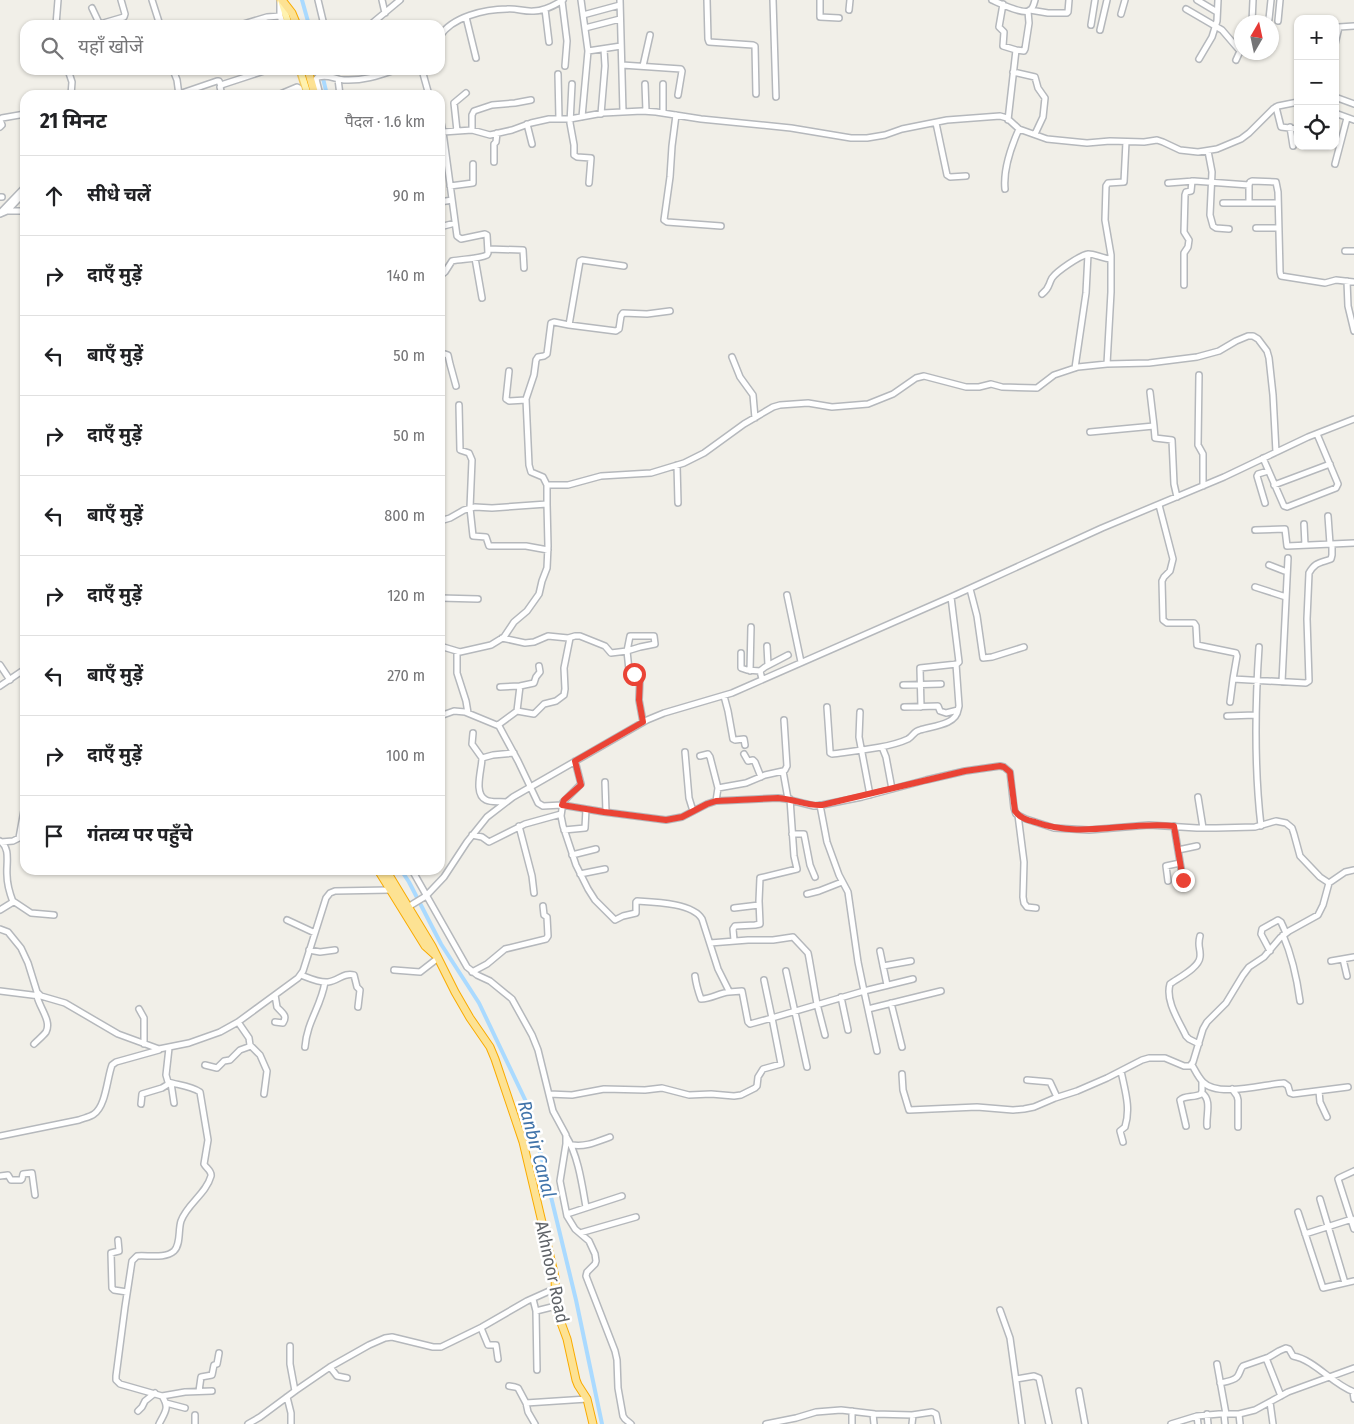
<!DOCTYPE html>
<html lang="hi">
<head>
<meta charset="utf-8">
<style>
  body { margin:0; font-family:"Fira Sans Condensed","Noto Sans Devanagari",sans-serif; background:#f2f2f2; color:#202124 }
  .controls { position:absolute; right:15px; top:15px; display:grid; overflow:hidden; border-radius:10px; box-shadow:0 1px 4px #0004 }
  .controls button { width:45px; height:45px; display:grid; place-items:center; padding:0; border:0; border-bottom:1px solid #e0e0e0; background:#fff; color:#202124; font:25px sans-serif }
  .compass { position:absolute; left:1234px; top:15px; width:45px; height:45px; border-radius:50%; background:#fff; box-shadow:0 1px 4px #0004; rotate:9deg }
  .stop { position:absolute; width:15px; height:15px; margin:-11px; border:4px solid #ea4335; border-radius:50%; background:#fff }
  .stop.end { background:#ea4335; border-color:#fff; box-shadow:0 1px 5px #0008 }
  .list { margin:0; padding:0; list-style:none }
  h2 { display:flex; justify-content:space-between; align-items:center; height:65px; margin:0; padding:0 20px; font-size:21px }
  h2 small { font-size:16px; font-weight:400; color:#757577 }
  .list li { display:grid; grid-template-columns:32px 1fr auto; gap:15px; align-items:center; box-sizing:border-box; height:80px; padding:0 20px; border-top:1px solid #e0e0e0 }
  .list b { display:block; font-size:19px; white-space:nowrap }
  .list em { font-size:16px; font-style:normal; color:#757577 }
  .icon { flex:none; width:28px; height:28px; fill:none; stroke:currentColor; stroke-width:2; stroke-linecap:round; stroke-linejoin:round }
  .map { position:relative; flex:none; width:1354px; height:1424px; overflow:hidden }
  .search { position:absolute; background:#fff; box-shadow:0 1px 4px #0004; left:20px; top:20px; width:425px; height:55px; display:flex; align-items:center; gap:12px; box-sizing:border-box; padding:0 18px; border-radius:15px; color:#757577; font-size:19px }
  .panel { position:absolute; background:#fff; box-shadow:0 1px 4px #0004; left:20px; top:90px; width:425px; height:785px; border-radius:15px }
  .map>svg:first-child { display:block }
</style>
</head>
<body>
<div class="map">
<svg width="1354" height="1424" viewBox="0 0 1354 1424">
  <rect width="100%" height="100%" fill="#f1efe8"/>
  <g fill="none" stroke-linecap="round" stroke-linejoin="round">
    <path stroke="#aadaff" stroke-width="4" d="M302 0 309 25
      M321 70 327 95
      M401 870 409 882 441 944 479 1003 530 1110 576 1300 602 1424"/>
    <g stroke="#b5b8bc" stroke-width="8">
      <path id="minor" d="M152 0 159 22 158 25
        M318 0 324 25
        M382 0 385 13
        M581 0 588 51 582 117
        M620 0 623 112
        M707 0 708 39 709 42 753 45 755 46 756 94
        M773 0 776 97
        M820 0V17L839 18
        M992 0C999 3 1021 14 1029 11 1033 9 1034 4 1035 0
        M1197 0 1217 12
        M280 1V16L283 25
        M562 1 567 41 565 66
        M1003 4 999 27 1004 32 1003 46 1016 50
        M92 8 100 25
        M545 9 549 42
        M1186 9 1222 30 1240 51
        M849 10 850 0
        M1030 10 1048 13H1067L1068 12 1069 0
        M1121 14 1125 0
        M583 15 620 5
        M466 17 476 58
        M1269 19 1271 0
        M1278 21 1280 0
        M1252 22 1253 0
        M100 24 124 17 125 14 121 0
        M56 25 58 0
        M240 25 267 17 280 16
        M370 25 400 0
        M1091 25 1095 0
        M585 28 620 19
        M1100 30 1107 0
        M440 36C452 17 485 9 507 9 516 8 525 12 534 11 545 11 555 5 563 0
        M1335 44 1339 27 1354 26
        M588 51 621 46
        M1199 59 1212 37 1217 21 1218 0
        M1236 60 1241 49
        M622 65 681 69 682 71 678 95
        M643 66 650 35
        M68 70 72 82 71 95
        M173 70 177 80 179 95
        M422 70 429 95
        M1013 72 1035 77 1038 88 1045 98 1043 117 1035 134
        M558 74 559 119
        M338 79 340 95
        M572 84 570 123 574 145V155L577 157 591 158 589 183
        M645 84 646 111
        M663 84V113
        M179 94 217 81H219L221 86
        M222 95 220 87 221 85 267 70
        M278 95 297 87 299 88 301 95
        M320 95 316 79 318 77C330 74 332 79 344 80 362 81 378 76 395 70
        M1335 97 1354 104
        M1276 107 1281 127 1298 129
        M1335 113 1354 120
        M601 114 605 66 604 49
        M676 115 672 146 670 177 664 220 667 222 721 226
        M440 118 443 132 472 130 490 135 512 130 531 123 549 119H570L603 113 642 111 656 112 701 119 791 128 851 138H867L885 135 902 129 947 120 1000 116 1007 118 1019 129 1047 139 1087 143 1110 141 1144 142 1157 140 1163 142 1180 150 1198 152 1217 149 1241 139 1249 133 1273 109 1278 106 1298 102
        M1008 120 1016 50 1024 51 1025 49 1029 23 1028 11
        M936 123 947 175 950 177 966 176
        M527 124 532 144
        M0 127 2 125 0 120 2 118 25 114
        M1290 127 1293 146
        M472 130V115L474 111 492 105 515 103 531 100
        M457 131 454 103 466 93
        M1208 151 1212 172 1210 215 1213 226 1216 228 1229 229
        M494 162V144L496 142 497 133
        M1335 164 1347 118
        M1168 183 1194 181 1249 185 1250 182 1252 181 1276 182 1278 192 1280 272 1281 276 1325 283 1336 280 1354 282
        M450 186 473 183V164
        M1005 189C1003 169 1011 147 1019 129
        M0 197H2
        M440 202 452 200
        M1249 202V185
        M1223 203H1278
        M8 211H25
        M0 213 25 187
        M0 214 7 211 25 192
        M440 227 455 223
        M1256 228H1279
        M488 249 523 250 524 268
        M1345 251H1354
        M475 258 482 298
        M440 276 445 272 452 261C462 259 479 259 487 255L488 253 487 235 485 234 461 239 457 236 443 132
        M1347 281 1348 306 1354 331
        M1184 285V253L1188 247 1189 240 1184 232 1185 195 1186 192 1191 191 1192 181
        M1042 294C1050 288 1048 285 1052 278 1057 271 1079 256 1088 254 1092 253 1104 259 1111 259
        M569 325 616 331 619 329 621 316 623 313 647 314 670 311
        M440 357 445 354 448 355 450 364 456 386
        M732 357 740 377 753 395 755 418
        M1107 364 1111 292V255L1105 220 1106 186 1108 183 1124 182 1126 142
        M1075 368 1086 293 1088 254
        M509 371 506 399 509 401 526 400
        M1199 375 1198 445 1203 454V486
        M1150 392 1154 426
        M459 405 460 450 469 453 472 460 470 508 473 536 486 537 489 546H526L548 550
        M1090 432 1154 426 1155 438 1172 440 1174 484 1177 497
        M1263 458 1284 506 1287 507 1336 488 1338 484 1317 434
        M677 465 678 503
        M547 485 543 477 531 472 529 465 526 399 534 375 536 360 538 357 544 356 547 354 551 323 554 322 569 325 580 261 582 260 624 266
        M1274 485 1330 464
        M1265 503 1257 476 1258 474 1268 471
        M1159 505 1173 559 1170 571 1164 577 1162 581 1163 620 1167 623H1194L1196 626 1197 645 1236 653 1237 656 1233 679 1306 683 1309 681 1307 619 1309 573C1315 562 1320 563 1331 559L1332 555V544
        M1328 516 1330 544
        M440 521 450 518 464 510 475 507 492 508 547 504V485H568L601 476 651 473 684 463 704 453 744 424 773 407 780 405 808 403 832 407 868 404 893 394 916 378 924 376 966 387H979L991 384 1002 387 1037 388 1054 375 1078 367 1107 364 1149 363 1197 357 1219 351 1236 341 1248 336H1253L1258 339 1267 351 1269 358 1273 395 1276 452
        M1304 524 1305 545
        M1255 530 1285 529 1287 546 1354 543
        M1269 565 1287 572
        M1255 587 1286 597
        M970 589 977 616 983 658 992 657 1024 647
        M787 595 801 662
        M440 598 478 599
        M630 636H654L655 644 640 647 627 651Z
        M502 638 525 643 534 642 548 636 568 638 575 636H580L605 646 611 653 627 651 629 670 640 677 639 700 643 722
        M440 646 460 652 491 645 504 637 514 622 527 611 539 594 542 581 547 568 548 546 547 504
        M767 646 768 665
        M1259 647C1255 707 1254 766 1261 826
        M457 652V673L466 701 468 713
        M741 653V668L747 670 760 671 762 679
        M0 665 10 680
        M750 671 751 627
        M760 671 765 667 788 655
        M1282 682 1288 558
        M903 685 941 684
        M0 686 25 669
        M500 687 520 686
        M724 696 728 711 733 739 735 740 744 739 745 745
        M1230 702 1233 679
        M827 707 830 751V753L832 754C854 751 889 748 908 739 913 736 914 731 920 730 932 726 956 725 958 710
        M904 707 938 706 940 711 946 713 958 710 959 706 956 664
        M921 707 920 668 957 664 959 662 951 597
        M517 711 520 686 534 683 536 677 540 672 539 666
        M860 712 859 737 870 795
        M440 716 454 711 465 712 499 726 518 761 538 803 543 806 562 805 604 812 666 820 682 817 707 804 716 801 778 798 786 799 814 806 822 805 862 797 926 780 965 771 1000 766 1004 767 1010 772 1014 808 1016 814 1026 819 1054 828 1089 830 1149 825 1197 828H1216L1255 827 1276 821 1286 823 1292 828 1294 834 1300 856 1320 877 1329 883 1345 872 1354 870
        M1227 716 1255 715
        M784 720 787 766 785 770 783 771 788 799
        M498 725 517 711 534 714 544 704 556 701 564 695 565 689 564 668 570 638
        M473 733 472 744 482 758C482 769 473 794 486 800 492 803 500 801 506 802
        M882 747 886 757 892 789
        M685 752 689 798 693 811
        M744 754 748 761 753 760 755 762 761 777
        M700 756 708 754 710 757 718 788 716 801
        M482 758 493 755 514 753
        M575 761 581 784 563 802 561 816 563 826 576 865 588 889 595 900 615 920 623 916 636 913V902L637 901C654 902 693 903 702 919L718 969 728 989 729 992 742 991 748 1022 750 1024 772 1018 764 980
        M605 782 606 812
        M718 788 746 783 765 775 783 771
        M1198 797 1203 828
        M1018 815 1024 862 1023 897 1024 903 1027 907 1036 908
        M519 826 532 876 534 893
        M1174 826 1183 880
        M564 830 585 828 586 809
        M792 834H804L810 865 815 877
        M472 835 482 837 489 842 525 824 561 814
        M0 841C11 848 6 864 7 875 7 884 10 894 13 902L0 910
        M1 842 13 841 19 838 25 805
        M1178 850 1197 846
        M572 855 596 849
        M412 870 467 967 477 975 490 981 512 999 532 1035 538 1050 553 1111 566 1135V1144L560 1181 567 1216 575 1229 589 1241 595 1254 596 1261 595 1264 587 1272 586 1276 615 1351 617 1360 618 1388 623 1416 625 1419 631 1424
        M580 874 605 869
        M1168 881 1166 866 1180 863
        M807 894 819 891 842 882
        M13 901 31 913 54 915
        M408 907 426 896 444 877 467 842 487 817 513 797 647 720 664 713 732 693 951 597 1102 528 1224 477 1308 437 1354 419
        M734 908 759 905
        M287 920 315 933
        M0 929 8 932 21 948 28 963 37 992 41 996 65 1003 118 1034 159 1049 189 1043 220 1032 238 1022 298 978 303 971 326 898 330 893 335 891 390 890
        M1283 935C1292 956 1297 979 1300 1001
        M734 940 733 929 735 926 755 925 760 924 759 901 760 878 797 869 794 856 790 799
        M710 943 748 940H773L793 937 808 953 809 958 817 1004 825 1035
        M309 950 320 952 335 950
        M880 951 887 985
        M1270 951 1261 934 1262 929 1278 920 1281 922 1286 933
        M1343 959 1347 976
        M1331 961 1354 957
        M883 966 911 961
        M394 970 420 972 438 958
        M786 971 807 1067
        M472 972 487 964 505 949 546 939 548 936 547 917 544 915 543 906
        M301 975C309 978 319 983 328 982 338 981 344 972 354 975L357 987 360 990 358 1007
        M695 976C696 984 698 991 701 999 711 999 719 993 729 992
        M0 991 40 996
        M841 997 848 1030
        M891 1003 902 1047
        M139 1009 144 1018V1044
        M868 1009 941 991
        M238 1022 249 1038 250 1045 260 1055 267 1071 264 1094
        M275 1022 283 1023C288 1015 282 1013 277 1007L275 995
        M34 1044C38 1040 43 1036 46 1032 52 1021 39 1007 37 996
        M1199 1044 1189 1039 1186 1036C1179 1021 1165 1001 1170 984 1178 978 1199 968 1200 957 1201 948 1197 947 1200 936
        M305 1047C307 1021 321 1007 325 982
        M877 1051 864 991 913 979
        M205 1065 217 1068 224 1061 230 1060 240 1050 251 1046
        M1192 1065C1195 1070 1198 1077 1203 1082 1218 1098 1265 1084 1284 1083L1288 1086 1290 1093 1293 1094 1348 1087
        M1121 1071C1125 1091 1131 1108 1125 1127L1120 1131 1123 1142
        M902 1074 903 1090 909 1110 977 1107 1013 1110 1024 1109 1034 1107 1055 1098 1077 1091 1107 1078 1142 1060 1149 1058H1165L1184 1066H1190L1193 1062 1203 1029 1207 1022 1226 1003 1243 975 1249 967 1264 957 1280 938 1289 931 1318 915 1323 905 1329 883
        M1027 1080 1050 1082 1057 1097
        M171 1083 174 1103
        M1232 1089 1237 1096 1238 1100V1127
        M1319 1091 1320 1102 1327 1117
        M1202 1093C1212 1100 1206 1115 1207 1126
        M549 1094 572 1095 604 1089 645 1090 662 1088 689 1095 711 1094 734 1096 741 1095 755 1088 757 1086 758 1077 763 1069 781 1064 772 1018 864 991 858 962 848 892 839 875 827 842 820 805
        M141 1104 142 1094 162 1088 170 1083
        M1186 1126 1180 1100C1185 1095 1194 1098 1201 1094L1202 1091V1081
        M0 1136 79 1120C84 1118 90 1117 94 1114 106 1106 107 1078 112 1065L116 1062 159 1050
        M566 1136C578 1155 582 1184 586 1207
        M572 1145C586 1147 596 1142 610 1137
        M1354 1171 1339 1178 1338 1179 1354 1229
        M0 1176 8 1175 11 1180H21L22 1179 23 1174 32 1173 35 1195
        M1320 1199 1345 1283
        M1298 1212 1323 1288 1354 1281
        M567 1214 622 1196
        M580 1233 636 1217
        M1305 1234 1352 1219
        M118 1240 119 1251 111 1253 112 1288 114 1290 127 1292
        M533 1299 536 1311 537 1370
        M1000 1310 1010 1338 1022 1424
        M536 1311 556 1306
        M481 1328 488 1345H496L498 1359
        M290 1346V1364L295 1391
        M1266 1358 1281 1396
        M1217 1364 1226 1414
        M330 1367 337 1376 347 1378
        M1016 1379 1034 1376 1039 1378 1049 1424
        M1220 1383C1225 1382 1233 1381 1237 1377 1240 1374 1240 1369 1243 1366L1269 1357 1279 1351 1286 1348 1289 1349 1293 1356C1315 1360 1332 1384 1354 1392
        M509 1386 515 1387 518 1388 526 1403 528 1412 535 1424
        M199 1391 201 1377 212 1375 214 1365 217 1364 219 1353
        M1079 1391 1085 1424
        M1353 1392 1354 1399
        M162 1396 185 1392 212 1391
        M287 1397 291 1413V1424
        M1270 1402 1273 1424
        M166 1403 185 1408
        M526 1403 587 1399
        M138 1411 142 1407 145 1401 155 1393
        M873 1414 874 1424
        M1207 1414 1208 1424
        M1224 1414 1225 1424
        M1239 1414 1240 1424
        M1197 1416 1198 1424
        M159 1424C165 1412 170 1408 162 1396L120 1384 116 1380V1376L125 1307 132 1261 137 1256C148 1255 165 1259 174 1251 181 1244 178 1230 181 1221 187 1204 206 1194 211 1176 212 1171 206 1168 204 1164L208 1140 200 1092C191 1086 178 1085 168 1082L166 1075 169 1048
        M195 1424V1415
        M248 1424 260 1417 295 1391 330 1367 369 1345 385 1338 392 1337 433 1347H441L482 1327 527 1301 556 1288
        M766 1424 796 1418 816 1412 841 1410 875 1414 912 1415 932 1412 936 1414 938 1424
        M852 1424V1411
        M912 1424 913 1415
        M1171 1424 1197 1416 1219 1414H1239L1255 1410 1288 1392 1354 1368"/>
    </g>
    <g stroke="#f2c960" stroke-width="9">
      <path id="major" d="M281 0 289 25
        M300 70 308 95"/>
    </g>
    <g stroke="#f9ab00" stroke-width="9">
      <path id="highway" d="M282 0 292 13 297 25
        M308 70 315 95
        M378 870 425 946 435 955
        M386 870 432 946 455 992 470 1018 490 1047 495 1059 523 1142 555 1277 556 1309 567 1339 576 1380 578 1385 587 1399 593 1424"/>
    </g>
    <use href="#minor" stroke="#fff" stroke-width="5"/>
    <use href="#major" stroke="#fff2af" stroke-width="6"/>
    <use href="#highway" stroke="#fde293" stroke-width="7"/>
  </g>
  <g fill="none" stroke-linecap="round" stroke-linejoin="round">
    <path stroke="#ea4335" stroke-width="6" d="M634 674 640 678 639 700 643 722 575 761 581 785 564 800 562 805 604 812 666 820 682 817 707 804 716 801 778 798C794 799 807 806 822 805L965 771 1000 766 1004 767 1010 772 1015 811C1020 818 1027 820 1035 822 1082 839 1126 821 1174 826L1183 880"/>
  </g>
  <g text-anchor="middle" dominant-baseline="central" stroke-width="5" stroke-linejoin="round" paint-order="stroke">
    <g font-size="18" fill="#5f6368" stroke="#fff">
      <text transform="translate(552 1272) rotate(78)">Akhnoor Road</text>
    </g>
    <g font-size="19" font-style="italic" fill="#4174aa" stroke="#fff">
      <text transform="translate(537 1149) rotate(75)">Ranbir Canal</text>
    </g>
  </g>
</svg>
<div class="controls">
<button>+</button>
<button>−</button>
<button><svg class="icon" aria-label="locate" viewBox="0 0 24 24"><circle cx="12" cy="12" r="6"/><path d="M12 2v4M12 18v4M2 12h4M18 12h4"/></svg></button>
</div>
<svg class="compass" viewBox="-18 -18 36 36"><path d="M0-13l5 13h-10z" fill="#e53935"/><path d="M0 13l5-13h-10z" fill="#757577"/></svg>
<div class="stop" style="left:634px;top:674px"></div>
<div class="stop end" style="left:1183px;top:880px"></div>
<div class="search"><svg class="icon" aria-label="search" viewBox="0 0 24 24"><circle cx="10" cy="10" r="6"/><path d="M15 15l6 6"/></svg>यहाँ खोजें</div>
<section class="panel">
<h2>21 मिनट<small>पैदल · 1.6 km</small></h2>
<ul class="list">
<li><svg class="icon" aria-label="ahead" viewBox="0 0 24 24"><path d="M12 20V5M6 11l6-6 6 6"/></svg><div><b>सीधे चलें</b></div><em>90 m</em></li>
<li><svg class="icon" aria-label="right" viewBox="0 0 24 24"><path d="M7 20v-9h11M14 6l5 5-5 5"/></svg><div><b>दाएँ मुड़ें</b></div><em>140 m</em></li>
<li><svg class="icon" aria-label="left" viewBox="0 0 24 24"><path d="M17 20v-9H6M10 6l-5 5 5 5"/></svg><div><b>बाएँ मुड़ें</b></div><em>50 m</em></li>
<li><svg class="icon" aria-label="right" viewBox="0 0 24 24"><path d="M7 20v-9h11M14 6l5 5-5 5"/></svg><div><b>दाएँ मुड़ें</b></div><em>50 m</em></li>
<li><svg class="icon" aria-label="left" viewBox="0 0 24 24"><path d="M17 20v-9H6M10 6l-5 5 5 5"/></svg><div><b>बाएँ मुड़ें</b></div><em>800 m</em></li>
<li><svg class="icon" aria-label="right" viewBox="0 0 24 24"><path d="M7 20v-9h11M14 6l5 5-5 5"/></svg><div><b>दाएँ मुड़ें</b></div><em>120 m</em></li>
<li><svg class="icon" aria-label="left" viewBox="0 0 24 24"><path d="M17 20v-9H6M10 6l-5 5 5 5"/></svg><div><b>बाएँ मुड़ें</b></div><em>270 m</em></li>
<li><svg class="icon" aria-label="right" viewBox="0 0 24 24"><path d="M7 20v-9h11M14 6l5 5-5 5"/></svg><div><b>दाएँ मुड़ें</b></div><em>100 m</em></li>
<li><svg class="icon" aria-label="arrive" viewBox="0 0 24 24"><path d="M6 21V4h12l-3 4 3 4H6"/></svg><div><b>गंतव्य पर पहुँचे</b></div></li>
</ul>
</section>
</div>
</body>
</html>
